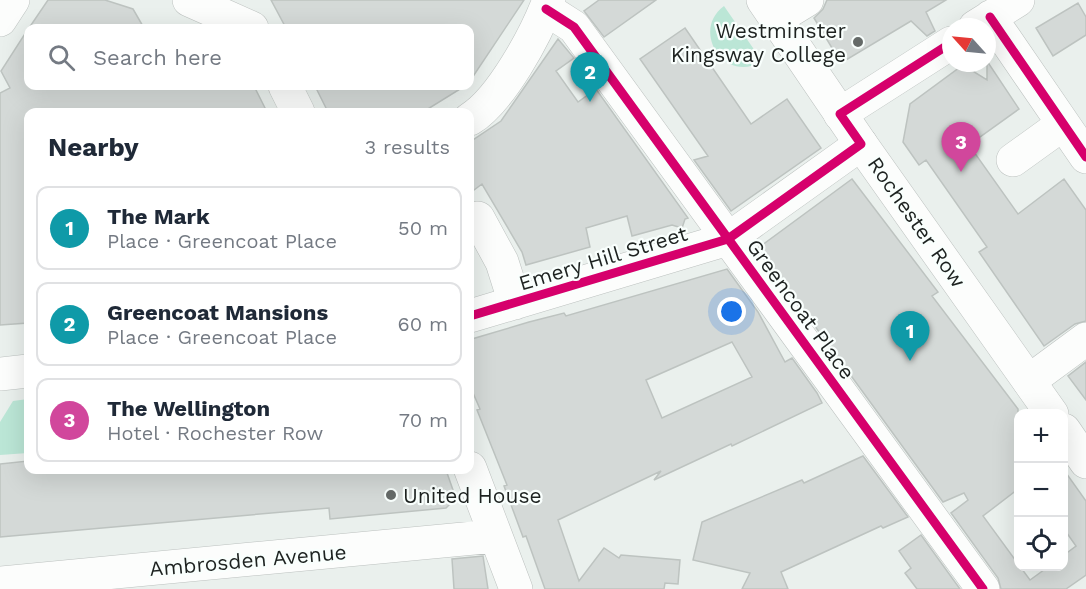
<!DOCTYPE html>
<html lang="en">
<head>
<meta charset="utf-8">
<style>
  body { margin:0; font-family:"Work Sans",sans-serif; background:#f6f6f7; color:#1f2937 }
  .controls { position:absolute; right:18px; bottom:18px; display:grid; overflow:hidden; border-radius:12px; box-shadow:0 6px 24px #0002 }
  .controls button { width:54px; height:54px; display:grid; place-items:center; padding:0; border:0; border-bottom:2px solid #e0e1e3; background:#fff; color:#1f2937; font:30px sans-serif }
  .compass { position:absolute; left:942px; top:18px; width:54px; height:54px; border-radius:50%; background:#fff; box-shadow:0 6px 24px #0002; rotate:297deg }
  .you { position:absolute; left:732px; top:312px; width:21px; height:21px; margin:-15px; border:4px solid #fff; border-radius:50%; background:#1a73e8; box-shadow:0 0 0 9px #1a73e833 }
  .badge { display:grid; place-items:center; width:39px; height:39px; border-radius:50%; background:#ea580c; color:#fff; font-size:20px; font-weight:700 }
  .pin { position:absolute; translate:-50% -50px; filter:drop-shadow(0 2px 3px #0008) }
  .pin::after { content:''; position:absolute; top:32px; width:21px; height:18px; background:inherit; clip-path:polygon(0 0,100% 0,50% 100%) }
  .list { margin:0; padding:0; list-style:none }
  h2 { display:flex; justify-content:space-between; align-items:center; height:78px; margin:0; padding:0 24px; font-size:26px }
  h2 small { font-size:20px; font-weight:400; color:#747a83 }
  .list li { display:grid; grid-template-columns:39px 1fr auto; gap:18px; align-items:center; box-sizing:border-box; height:84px; margin:0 12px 12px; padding:0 12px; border:2px solid #e0e1e3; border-radius:12px }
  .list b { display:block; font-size:22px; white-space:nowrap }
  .list p { margin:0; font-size:20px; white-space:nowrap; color:#747a83 }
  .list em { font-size:20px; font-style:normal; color:#747a83 }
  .icon { flex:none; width:33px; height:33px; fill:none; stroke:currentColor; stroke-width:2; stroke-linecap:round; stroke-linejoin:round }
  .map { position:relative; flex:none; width:1086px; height:589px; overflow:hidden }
  .search { position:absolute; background:#fff; box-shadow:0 6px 24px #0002; left:24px; top:24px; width:450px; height:66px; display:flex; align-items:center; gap:15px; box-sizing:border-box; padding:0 21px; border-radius:12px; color:#747a83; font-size:22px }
  .panel { position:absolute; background:#fff; box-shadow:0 6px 24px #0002; left:24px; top:108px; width:450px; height:366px; border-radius:12px }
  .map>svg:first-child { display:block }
</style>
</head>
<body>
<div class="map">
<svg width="1086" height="589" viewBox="0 0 1086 589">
  <rect width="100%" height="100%" fill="#eaf0ed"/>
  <path fill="#bbe6d6" d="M724 6 762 61C725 85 690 31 724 6Z
    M28 399V453L0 455V422L13 401Z"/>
  <path fill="#d4d9d7" stroke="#bdc3c0" stroke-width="1.5" fill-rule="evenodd" d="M48 0H105L133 9 144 28H29Z
    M271 0H524L470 81V28H286Z
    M599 0H656L604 37 584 11Z
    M827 0H946L926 12 935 31 927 36 911 21 841 63 814 18 823 9Z
    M1078 3 1086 17V35L1053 56 1036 28Z
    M685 28 751 124 787 99 821 148 731 211 694 160 708 156 640 59Z
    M28 29V86H254L267 112H28V323L0 325V93L10 88 1 71Z
    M558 39 574 58 556 71 578 102 596 89 688 218 685 219 682 228 672 225 632 236 627 216 586 228 590 247 526 265 522 252 482 184 470 193V142L501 121Z
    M987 61 1019 109 969 145 1018 214 1064 179 1086 210V321L1075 324 1044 346 979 252 987 247 926 160 919 165 903 142 910 104 963 65 987 80Z
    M315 86H465L423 112H328Z
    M852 179 938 292 932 296 1018 409V489L983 516 1030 580 1048 567H1064V555L1076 546 1064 529V470L1086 501V575L1066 589H1001L998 578 951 513 968 500 964 493 943 502 758 248Z
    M727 269 758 312 785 362 792 358 817 393 822 403 732 446 731 444 654 480 661 471 558 520 579 581 604 548 619 558 621 555 680 560 678 584 665 583 664 589H545L526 536 523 537 504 486 507 485 477 410 480 409 470 386V343L472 339 529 322 564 313 566 316ZM732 342 752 377 662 418 646 380Z
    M1086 362V400L1068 376Z
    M863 456 908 517 883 528 881 526 781 572 788 589H742L750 573 693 560 702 522 802 480 804 483Z
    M28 461V470H446L454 493V500L446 508 330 519 329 508 0 537V464Z
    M921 535 960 589H917L905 573 911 568 899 551Z
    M483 556 488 589H454L452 559Z"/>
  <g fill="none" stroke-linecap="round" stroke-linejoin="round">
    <g stroke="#bcc1bf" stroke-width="34">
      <path id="minor" d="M189 0 252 28
        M546 9 574 27 983 589
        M990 17 1086 157
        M776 19 807 0
        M0 20 13 0
        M975 27 1018 0
        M285 86 298 112
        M840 114 951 43
        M470 119C501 100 536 35 549 0
        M1013 160 1063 124
        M478 218 502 262 515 303
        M470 316 728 239 861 144
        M0 374 28 371
        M1029 381 1086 339
        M470 468 516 589
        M0 583 495 536"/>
    </g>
    <g stroke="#bcc1bf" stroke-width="34">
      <path id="major" d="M763 0 861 144 1052 414
        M1064 430 1086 462"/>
    </g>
    <use href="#minor" stroke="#fcfdfc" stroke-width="33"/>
    <use href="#major" stroke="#fcfdfc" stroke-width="33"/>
    <g stroke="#f9fffd" stroke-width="13">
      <path id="cycleway" d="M546 9 574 27 983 589
        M990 17 1086 157
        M470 316 728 239 861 144 840 114 951 43"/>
    </g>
    <use href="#cycleway" stroke="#d6006c" stroke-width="9"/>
  </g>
  <g fill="#656a68" stroke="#f9fffd" stroke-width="2">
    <circle cx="858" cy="42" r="6"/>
    <circle cx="391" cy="495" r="6"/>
  </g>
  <g text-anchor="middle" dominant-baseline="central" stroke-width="4.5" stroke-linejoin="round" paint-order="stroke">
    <g font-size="21" fill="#1d2220" stroke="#f9fffd" text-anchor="end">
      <text x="846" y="30">Westminster<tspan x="846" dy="24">Kingsway College</tspan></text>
      <text x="403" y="495" text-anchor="start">United House</text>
    </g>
    <g font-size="21" fill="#1d2220" stroke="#f9fffd">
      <text transform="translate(917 222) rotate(55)">Rochester Row</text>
      <text transform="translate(603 258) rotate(-17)">Emery Hill Street</text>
      <text transform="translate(801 309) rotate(54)">Greencoat Place</text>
      <text transform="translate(248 560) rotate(-5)">Ambrosden Avenue</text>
    </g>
  </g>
</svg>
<div class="controls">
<button>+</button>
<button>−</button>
<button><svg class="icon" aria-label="locate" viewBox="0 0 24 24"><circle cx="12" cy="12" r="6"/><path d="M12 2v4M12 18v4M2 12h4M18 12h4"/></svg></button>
</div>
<svg class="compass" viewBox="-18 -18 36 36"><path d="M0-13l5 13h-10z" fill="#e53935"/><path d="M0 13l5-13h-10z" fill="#747a83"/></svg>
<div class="you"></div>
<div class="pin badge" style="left:910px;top:361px;background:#0f9aa8">1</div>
<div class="pin badge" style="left:590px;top:102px;background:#0f9aa8">2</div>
<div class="pin badge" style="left:961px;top:172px;background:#d1479c">3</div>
<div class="search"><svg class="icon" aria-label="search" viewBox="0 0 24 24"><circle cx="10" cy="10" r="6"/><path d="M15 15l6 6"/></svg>Search here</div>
<section class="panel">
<h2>Nearby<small>3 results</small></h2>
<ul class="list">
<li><span class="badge" style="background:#0f9aa8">1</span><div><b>The Mark</b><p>Place · Greencoat Place</p></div><em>50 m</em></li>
<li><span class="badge" style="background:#0f9aa8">2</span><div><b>Greencoat Mansions</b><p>Place · Greencoat Place</p></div><em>60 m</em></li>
<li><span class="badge" style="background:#d1479c">3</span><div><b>The Wellington</b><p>Hotel · Rochester Row</p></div><em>70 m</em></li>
</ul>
</section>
</div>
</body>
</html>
